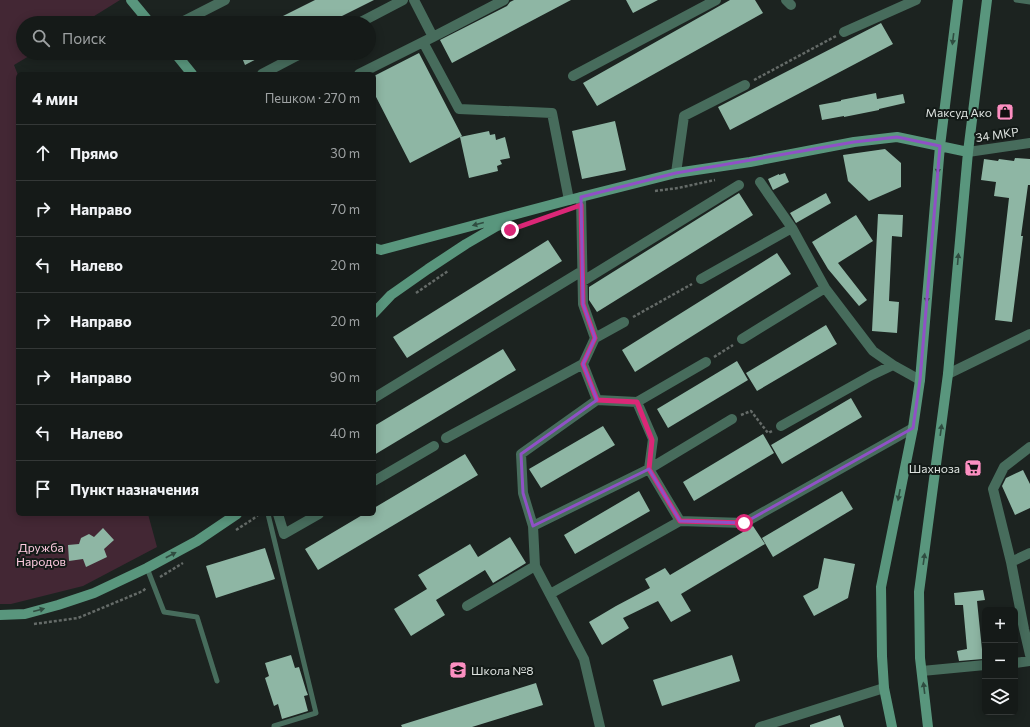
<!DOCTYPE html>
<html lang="ru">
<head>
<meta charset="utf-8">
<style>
  body { margin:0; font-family:Commissioner,sans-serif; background:#222725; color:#f1f3f6 }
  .controls { position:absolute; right:12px; bottom:12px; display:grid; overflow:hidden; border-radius:6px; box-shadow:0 2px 10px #0003 }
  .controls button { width:36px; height:36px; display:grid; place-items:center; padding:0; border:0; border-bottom:1px solid #343837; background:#151a18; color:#f1f3f6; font:20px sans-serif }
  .stop { position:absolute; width:12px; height:12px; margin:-9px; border:3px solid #db2777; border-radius:50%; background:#fff }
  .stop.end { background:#db2777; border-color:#fff; box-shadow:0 1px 4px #0008 }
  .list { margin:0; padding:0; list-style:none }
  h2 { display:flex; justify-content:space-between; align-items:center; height:52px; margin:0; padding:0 16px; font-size:17px }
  h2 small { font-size:13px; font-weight:400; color:#9da1a2 }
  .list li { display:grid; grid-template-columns:26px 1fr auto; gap:12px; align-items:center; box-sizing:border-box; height:56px; padding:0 16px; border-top:1px solid #343837 }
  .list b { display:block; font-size:15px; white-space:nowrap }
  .list em { font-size:13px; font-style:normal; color:#9da1a2 }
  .icon { flex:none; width:22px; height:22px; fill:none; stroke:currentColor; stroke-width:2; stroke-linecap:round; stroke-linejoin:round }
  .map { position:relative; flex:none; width:1030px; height:727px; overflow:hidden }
  .search { position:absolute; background:#151a18; box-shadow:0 2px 10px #0003; left:16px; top:16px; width:360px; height:44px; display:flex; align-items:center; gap:10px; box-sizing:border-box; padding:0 14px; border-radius:22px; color:#9da1a2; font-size:15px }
  .panel { position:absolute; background:#151a18; box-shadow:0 2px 10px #0003; left:16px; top:72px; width:360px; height:444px; border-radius:6px }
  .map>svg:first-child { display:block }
</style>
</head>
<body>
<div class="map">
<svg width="1030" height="727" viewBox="0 0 1030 727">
  <rect width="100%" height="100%" fill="#1c2320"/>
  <path fill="#432734" d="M0 0H120L83 23H23V53H34L14 65 18 75V514H148L157 547 83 586 11 604H0Z"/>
  <path fill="#8eb6a4" d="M315 0H374L328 23H269Z
    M514 0H571L452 63 440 40 507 6 510 2Z
    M626 0H658L633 13Z
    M730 0H755L763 13 597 106 583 83Z
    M881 23 893 44 730 130 718 107Z
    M240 53H268L245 65Z
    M419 53 462 136 410 163 374 93V76Z
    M876 93 877 99 903 94 905 103 879 109V110L844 117V116L822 120 819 105 841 101V100Z
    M615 121 626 170 582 179 572 131Z
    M489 131 490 135 495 134 496 140 505 137 510 158 500 160 502 164 497 166 498 171 469 178 460 137Z
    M885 149 901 163V187L869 201 848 181 843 155Z
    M1015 158 1030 159V185H1028L1021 236H1023L1012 322 995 320 1009 198 994 196 996 182 981 180 984 159 998 161 999 159 1014 161Z
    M785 173 789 182 773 190 768 179 779 174V175Z
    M739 193 753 215 597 312 589 300V287Z
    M826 193 831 203 796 223 790 213Z
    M878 214 903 215 902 237 892 236 889 301 899 302 897 333 872 331Z
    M856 215 873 241 838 263 867 300 859 306 828 269 812 242Z
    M548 240 562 261 407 358 393 337Z
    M777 253 791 274 635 372 622 350Z
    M826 325 837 344 757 391 746 373Z
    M503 349 516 370 374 455V426Z
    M737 361 748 380 668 428 657 409Z
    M851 398 862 417 782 464 771 445Z
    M603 426 615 445 541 488 529 469Z
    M763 434 774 453 694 501 683 482Z
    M465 454 478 475 318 570 305 549 364 514H374V508Z
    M1023 470 1030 484V508L1015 515 1002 486 1006 478Z
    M639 491 650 511 575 554 564 535Z
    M842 491 853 509 773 557 762 538Z
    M753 526 765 544 681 594 691 611 671 622 658 601 623 618 629 628 602 645 589 622 616 606 650 588 645 579 665 568 670 575Z
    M103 528 114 540 104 549 107 557 86 567 83 559 69 561 68 545 79 544 81 538 89 534 94 537Z
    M510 537 526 563 493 583 485 570 436 600 445 615 411 636 394 609 427 589 418 575 470 544 478 557Z
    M265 548 275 579 216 598 206 566Z
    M824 558 855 564 848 598 814 616 803 596 818 588Z
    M983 590 985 600 977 601 983 659 959 661 957 651 967 649 963 605H955L954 593Z
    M291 655 295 668 299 667 306 690 308 695 304 696 308 711 282 719 278 704 274 706 265 678 269 676 265 663Z
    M732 655 740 681 662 706 653 680Z
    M536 683 543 705 472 727H402L401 725Z
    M840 715 844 727H810V725Z"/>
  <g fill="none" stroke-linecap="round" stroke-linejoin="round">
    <path stroke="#656b68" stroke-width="2.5" stroke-dasharray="3 2" stroke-linecap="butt" d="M754 80 836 36
      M655 191 678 188 715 180
      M516 228 527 224
      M416 293 448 271
      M633 317 692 284
      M714 357 733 345
      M741 415 751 411 768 433 772 431
      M236 530 253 519 259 514
      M160 577 183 563
      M34 624 78 618 143 591 146 588"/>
    <path stroke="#476c5c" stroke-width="5" d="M1016 0 1030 2
      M268 514 316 713 274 726V727
      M147 568 164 612 197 617 217 681"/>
    <path stroke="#476c5c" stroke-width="10" d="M414 0 433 37
      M786 0 791 5
      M180 23 225 0
      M359 23 403 0
      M844 32 916 0
      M423 42 459 109 552 113 569 200
      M262 74 302 53
      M359 74 433 37 504 0
      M573 76 716 0
      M968 152 1030 143
      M676 173 684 116 745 85
      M760 182 792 228 825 288
      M581 197 583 304 595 338 583 364 597 400 521 454 523 493 533 526 535 566 584 659 600 727
      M701 279 792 228
      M583 281 739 185
      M595 338 624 322
      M742 339 825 288 873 351 893 365 920 380
      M948 374 1030 334
      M374 398 582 271
      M597 400 637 402 706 362
      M637 402 653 439 649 469 680 521
      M781 426 872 375 893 365
      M446 438 583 364
      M1030 447 1004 467 993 489 1011 562 1024 629 1030 655
      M374 481 434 446
      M278 514 284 534 319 514
      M533 526 649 469 732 419
      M1011 562 1030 553
      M550 594 680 521 744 523 913 428
      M467 606 535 566
      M1015 663 1030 661
      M922 671 985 665
      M760 727 884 688"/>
    <path stroke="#59967d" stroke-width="10" d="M131 0 150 23
      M175 53 192 74
      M374 248 381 250 569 200 676 173 750 162 854 142 897 137 968 152
      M374 313 391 295 428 269 466 244 497 226 507 222
      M0 615 25 614 58 605 94 593 147 568 197 541 237 514
      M892 727 884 688 882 656 881 587 913 428 920 380 940 146 958 0
      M928 727 920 658 919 592 948 374 968 152 987 0"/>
  </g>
  <defs><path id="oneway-solid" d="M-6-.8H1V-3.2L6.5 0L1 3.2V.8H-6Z"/></defs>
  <g fill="#2f4c40">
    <use href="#oneway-solid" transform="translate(953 39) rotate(97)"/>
    <use href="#oneway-solid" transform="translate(938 168) rotate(95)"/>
    <use href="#oneway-solid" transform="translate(478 224) rotate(165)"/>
    <use href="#oneway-solid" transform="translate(958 259) rotate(-85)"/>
    <use href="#oneway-solid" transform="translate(927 297) rotate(95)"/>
    <use href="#oneway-solid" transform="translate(941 430) rotate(-82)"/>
    <use href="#oneway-solid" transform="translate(899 495) rotate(101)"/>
    <use href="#oneway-solid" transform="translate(171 555) rotate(-28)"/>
    <use href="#oneway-solid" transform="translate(924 559) rotate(-82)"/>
    <use href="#oneway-solid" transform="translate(39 610) rotate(-15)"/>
    <use href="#oneway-solid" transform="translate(924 688) rotate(-97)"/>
  </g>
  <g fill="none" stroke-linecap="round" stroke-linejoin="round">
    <path stroke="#db2777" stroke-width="5" d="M510 230 581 205 583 304 595 338 583 364 597 400 637 402 652 440 649 469 680 521 744 523"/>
  </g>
  <path fill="none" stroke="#8f51c6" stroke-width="3" stroke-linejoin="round" d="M897 137 940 146 920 380 913 428 744 523 680 521 649 469 533 526 523 493 521 454 597 400 583 364 595 338 583 304 581 197 676 173 854 142Z"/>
  <defs>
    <g id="shop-square" transform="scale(0.9)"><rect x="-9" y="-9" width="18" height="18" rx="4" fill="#fc8fc1" stroke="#131a17"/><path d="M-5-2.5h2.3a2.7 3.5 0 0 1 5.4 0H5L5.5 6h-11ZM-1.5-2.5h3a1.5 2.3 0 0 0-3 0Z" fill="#111"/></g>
    <g id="supermarket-square" transform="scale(0.9)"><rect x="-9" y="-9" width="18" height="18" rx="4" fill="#fc8fc1" stroke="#131a17"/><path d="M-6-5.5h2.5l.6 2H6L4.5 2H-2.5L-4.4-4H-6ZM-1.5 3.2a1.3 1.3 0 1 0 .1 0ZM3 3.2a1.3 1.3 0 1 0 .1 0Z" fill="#111"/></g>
    <g id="school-square" transform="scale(0.9)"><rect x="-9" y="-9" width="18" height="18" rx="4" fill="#fc8fc1" stroke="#131a17"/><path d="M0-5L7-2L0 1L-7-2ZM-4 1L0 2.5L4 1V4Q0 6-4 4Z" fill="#111"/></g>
  </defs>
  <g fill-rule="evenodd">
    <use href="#shop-square" x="1005" y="112"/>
    <use href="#supermarket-square" x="973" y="468"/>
    <use href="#school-square" x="458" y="670"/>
  </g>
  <g text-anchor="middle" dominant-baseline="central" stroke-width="4" stroke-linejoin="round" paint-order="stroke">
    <g font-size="12" fill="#dee3e0" stroke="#131a17" text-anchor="end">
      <text x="992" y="112">Максуд Ако</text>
      <text x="960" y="468">Шахноза</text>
      <text x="471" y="670" text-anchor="start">Школа №8</text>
    </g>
    <g font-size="12" fill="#dee3e0" stroke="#131a17">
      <text transform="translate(997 134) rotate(-8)">34 МКР</text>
    </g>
    <g font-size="12" fill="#fecbe0" stroke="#131a17">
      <text x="41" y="547">Дружба<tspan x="41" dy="14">Народов</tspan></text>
    </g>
  </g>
</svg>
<div class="controls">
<button>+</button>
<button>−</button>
<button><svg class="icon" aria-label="layers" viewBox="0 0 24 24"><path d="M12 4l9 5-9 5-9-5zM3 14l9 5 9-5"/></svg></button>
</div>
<div class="stop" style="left:744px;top:523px"></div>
<div class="stop end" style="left:510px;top:230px"></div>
<div class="search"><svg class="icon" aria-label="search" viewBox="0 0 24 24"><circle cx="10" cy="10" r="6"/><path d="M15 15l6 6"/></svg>Поиск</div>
<section class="panel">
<h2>4 мин<small>Пешком · 270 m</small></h2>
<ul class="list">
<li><svg class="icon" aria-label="ahead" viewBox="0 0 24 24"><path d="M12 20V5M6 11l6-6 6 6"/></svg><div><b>Прямо</b></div><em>30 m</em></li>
<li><svg class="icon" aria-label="right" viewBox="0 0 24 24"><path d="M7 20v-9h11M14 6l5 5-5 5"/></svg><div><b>Направо</b></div><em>70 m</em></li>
<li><svg class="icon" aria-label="left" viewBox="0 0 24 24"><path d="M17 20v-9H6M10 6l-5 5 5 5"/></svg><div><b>Налево</b></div><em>20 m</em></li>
<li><svg class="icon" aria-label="right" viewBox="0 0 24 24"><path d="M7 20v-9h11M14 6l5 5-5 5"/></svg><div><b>Направо</b></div><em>20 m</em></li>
<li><svg class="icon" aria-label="right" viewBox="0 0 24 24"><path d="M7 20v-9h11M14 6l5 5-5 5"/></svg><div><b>Направо</b></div><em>90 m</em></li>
<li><svg class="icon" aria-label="left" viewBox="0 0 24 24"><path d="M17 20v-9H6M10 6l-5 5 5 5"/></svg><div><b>Налево</b></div><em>40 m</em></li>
<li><svg class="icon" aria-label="arrive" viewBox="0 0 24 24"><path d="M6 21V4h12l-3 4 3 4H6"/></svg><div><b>Пункт назначения</b></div></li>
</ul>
</section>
</div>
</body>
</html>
